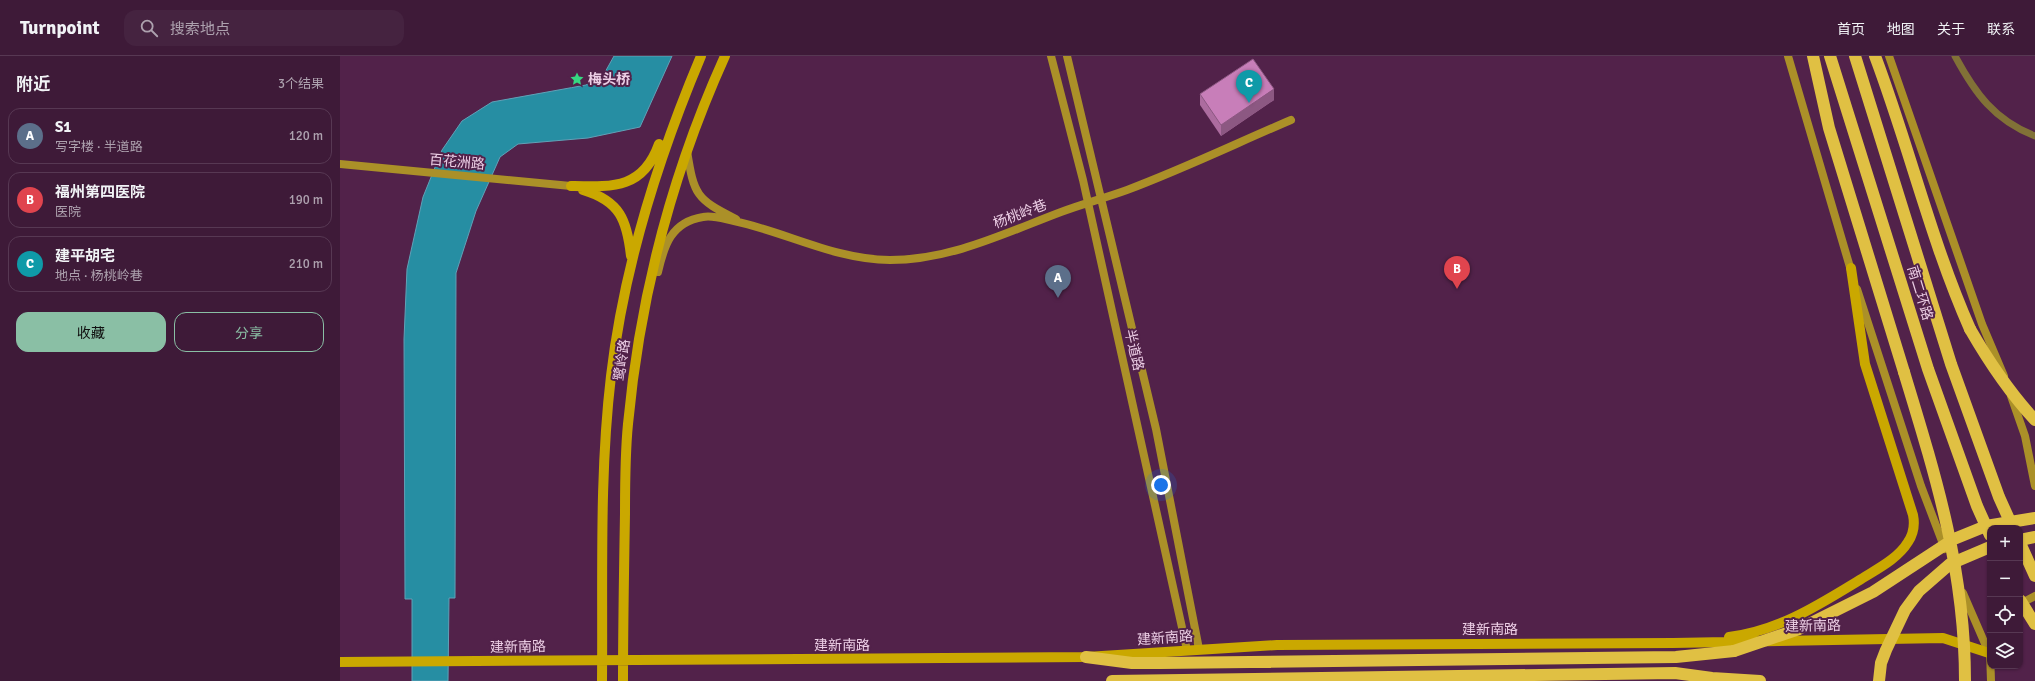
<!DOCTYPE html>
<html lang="zh">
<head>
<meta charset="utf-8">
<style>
  body { margin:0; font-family:Signika,"Noto Sans SC",sans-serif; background:#452340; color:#f1f3f6 }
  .controls { position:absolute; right:12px; bottom:12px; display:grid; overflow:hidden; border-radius:8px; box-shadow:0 1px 3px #0004 }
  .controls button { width:36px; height:36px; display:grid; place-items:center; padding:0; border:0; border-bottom:1px solid #573853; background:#3e1a38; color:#f1f3f6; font:20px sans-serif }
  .you { position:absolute; left:821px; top:429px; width:14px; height:14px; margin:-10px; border:3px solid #fff; border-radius:50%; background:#1a73e8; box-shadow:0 0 0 6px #1a73e833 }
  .badge { display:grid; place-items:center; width:26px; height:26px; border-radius:50%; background:#8abfa5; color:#fff; font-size:13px; font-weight:700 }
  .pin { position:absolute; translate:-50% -33px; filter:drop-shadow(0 1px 2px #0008) }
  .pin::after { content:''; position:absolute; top:21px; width:14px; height:12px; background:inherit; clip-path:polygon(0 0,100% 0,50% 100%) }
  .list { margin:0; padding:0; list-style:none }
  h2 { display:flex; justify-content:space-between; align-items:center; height:52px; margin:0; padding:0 16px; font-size:17px }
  h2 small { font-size:13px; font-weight:400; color:#ada1ae }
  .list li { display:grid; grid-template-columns:26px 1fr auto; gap:12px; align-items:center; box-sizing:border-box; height:56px; margin:0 8px 8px; padding:0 8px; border:1px solid #573853; border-radius:12px }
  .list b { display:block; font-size:15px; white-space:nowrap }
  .list p { margin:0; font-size:13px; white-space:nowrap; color:#ada1ae }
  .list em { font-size:13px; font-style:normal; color:#ada1ae }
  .actions { display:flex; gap:8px; padding:12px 16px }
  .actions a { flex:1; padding:9px 0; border:1px solid #8abfa5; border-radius:12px; text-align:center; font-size:14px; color:#8abfa5 }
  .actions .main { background:#8abfa5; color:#111 }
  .icon { flex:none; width:22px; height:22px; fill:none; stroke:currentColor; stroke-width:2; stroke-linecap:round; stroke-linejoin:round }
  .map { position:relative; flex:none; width:1695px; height:625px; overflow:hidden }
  header { display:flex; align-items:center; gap:24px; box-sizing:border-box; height:56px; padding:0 20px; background:#3e1a38; border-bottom:1px solid #573853 }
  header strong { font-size:19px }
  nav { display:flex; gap:22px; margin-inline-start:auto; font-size:14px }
  .search { width:280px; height:36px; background:#452340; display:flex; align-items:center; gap:10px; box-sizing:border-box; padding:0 14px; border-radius:12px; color:#ada1ae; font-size:15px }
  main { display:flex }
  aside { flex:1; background:#3e1a38 }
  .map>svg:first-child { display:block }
</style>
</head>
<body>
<header>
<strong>Turnpoint</strong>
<div class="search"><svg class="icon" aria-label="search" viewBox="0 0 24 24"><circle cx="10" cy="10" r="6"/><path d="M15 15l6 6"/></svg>搜索地点</div>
<nav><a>首页</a><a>地图</a><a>关于</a><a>联系</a></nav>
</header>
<main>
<aside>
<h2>附近<small>3个结果</small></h2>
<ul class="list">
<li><span class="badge" style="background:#5c6f8a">A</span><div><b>S1</b><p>写字楼 · 半道路</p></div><em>120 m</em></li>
<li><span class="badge" style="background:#e0444e">B</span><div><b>福州第四医院</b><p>医院</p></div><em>190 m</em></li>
<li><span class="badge" style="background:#0f9aa8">C</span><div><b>建平胡宅</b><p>地点 · 杨桃岭巷</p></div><em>210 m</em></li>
</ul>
<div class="actions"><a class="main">收藏</a><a>分享</a></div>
</aside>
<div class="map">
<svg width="1695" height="625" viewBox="0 0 1695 625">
  <rect width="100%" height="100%" fill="#52224a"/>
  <path fill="#268ea3" stroke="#61a1b7" d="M274 0H332L300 71 248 82 178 88 160 101 136 155 116 217 115 542H109L108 625H72V543H65L64 283 67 213 83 141 102 94 122 65 152 46 246 29 264 18Z"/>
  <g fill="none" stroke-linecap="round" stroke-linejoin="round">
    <path stroke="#817137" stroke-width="7" d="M1615 0C1635 37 1654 64 1695 80"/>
    <path stroke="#ab9028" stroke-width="8" d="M711 0 743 124 847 594
      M727 0 816 373 859 593
      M1448 0 1512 218
      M1549 0 1642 268 1664 320
      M347 95C354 139 356 143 396 163
      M0 108 231 130
      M318 216C324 190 331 166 363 161 373 159 384 163 394 165 446 176 496 204 550 204 611 204 665 177 721 156 742 148 765 142 787 134 843 113 897 87 951 64
      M1517 233 1581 430 1605 493
      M1671 340 1685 380 1695 430
      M1623 537 1649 597
      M1680 548 1695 540
      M1650 595 1651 625"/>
    <path stroke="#caa800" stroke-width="10" d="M231 130C273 131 303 133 319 88
      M243 134C280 145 287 164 291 200
      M1389 581C1438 575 1477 550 1518 525 1535 514 1557 504 1568 486 1574 477 1575 469 1573 459L1525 308 1511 212
      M0 606 746 601 937 589 1333 587 1603 582 1649 597
      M262 625C263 524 259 421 271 320 284 210 318 102 361 0
      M283 625C283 569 284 514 285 458 285 428 285 398 288 368 300 240 332 117 385 0"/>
    <path stroke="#e0c043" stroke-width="12" d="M1473 0 1489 72 1564 316
      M1490 0 1588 313 1637 450 1650 479
      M1515 0 1611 308 1659 441 1673 472
      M1535 0C1569 90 1591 185 1630 273
      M1680 484 1695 481
      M1680 487 1695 520
      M746 601 792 607H821L1336 601 1394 595
      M772 625 1335 617 1372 622 1420 625"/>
    <path stroke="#e0c043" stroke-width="12" d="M1630 273C1649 306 1669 336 1695 364
      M1564 316C1596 421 1625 514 1625 625
      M1680 544 1695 568
      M1394 595 1459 573 1533 536 1614 483 1646 470 1695 462
      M1539 625 1541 607 1546 594 1565 554 1579 535 1610 508 1650 491"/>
  </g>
  <path fill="#ac6c9f" d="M860 38 934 44 881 80 860 49Z"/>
  <path fill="#8c5882" d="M934 33V44L881 80V69Z"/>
  <path fill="#c87eb9" stroke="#8c5882" d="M913 3 934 33 881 69 860 38Z"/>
  <defs>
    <g id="sight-bare" transform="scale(1.08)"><path d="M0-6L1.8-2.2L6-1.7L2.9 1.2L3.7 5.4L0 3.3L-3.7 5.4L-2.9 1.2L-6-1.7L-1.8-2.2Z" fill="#35d881" stroke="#52224a" stroke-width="2.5" paint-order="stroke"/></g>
  </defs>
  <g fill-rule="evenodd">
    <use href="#sight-bare" x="237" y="23"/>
  </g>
  <g text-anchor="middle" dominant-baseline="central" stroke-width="4" stroke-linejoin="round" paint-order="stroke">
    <g font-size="14" font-weight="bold" fill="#eccee5" stroke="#52224a" text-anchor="start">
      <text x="248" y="23">梅头桥</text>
    </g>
    <g font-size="14" fill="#eccee5" stroke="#52224a">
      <text transform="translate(117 106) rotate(5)">百花洲路</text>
      <text transform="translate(680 158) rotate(-21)">杨桃岭巷</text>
      <text transform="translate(1580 237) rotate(73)">南二环路</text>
      <text transform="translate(794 294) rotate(77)">半道路</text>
      <text transform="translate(282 304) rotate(-82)">鹭岭路</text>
      <text transform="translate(1473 570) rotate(-1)">建新南路</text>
      <text x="1150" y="573">建新南路</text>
      <text transform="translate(825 582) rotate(-4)">建新南路</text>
      <text x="502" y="589">建新南路</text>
      <text transform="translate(178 591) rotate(-1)">建新南路</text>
    </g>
  </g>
</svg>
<div class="controls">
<button>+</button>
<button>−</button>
<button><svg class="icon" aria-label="locate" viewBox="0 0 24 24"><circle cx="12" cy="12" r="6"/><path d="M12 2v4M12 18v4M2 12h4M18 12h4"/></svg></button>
<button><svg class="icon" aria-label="layers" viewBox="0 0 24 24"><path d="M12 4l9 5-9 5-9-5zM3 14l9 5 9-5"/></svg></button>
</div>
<div class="you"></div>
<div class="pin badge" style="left:718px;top:242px;background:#5c6f8a">A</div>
<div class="pin badge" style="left:1117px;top:233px;background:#e0444e">B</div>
<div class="pin badge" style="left:909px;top:47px;background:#0f9aa8">C</div>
</div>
</main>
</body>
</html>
